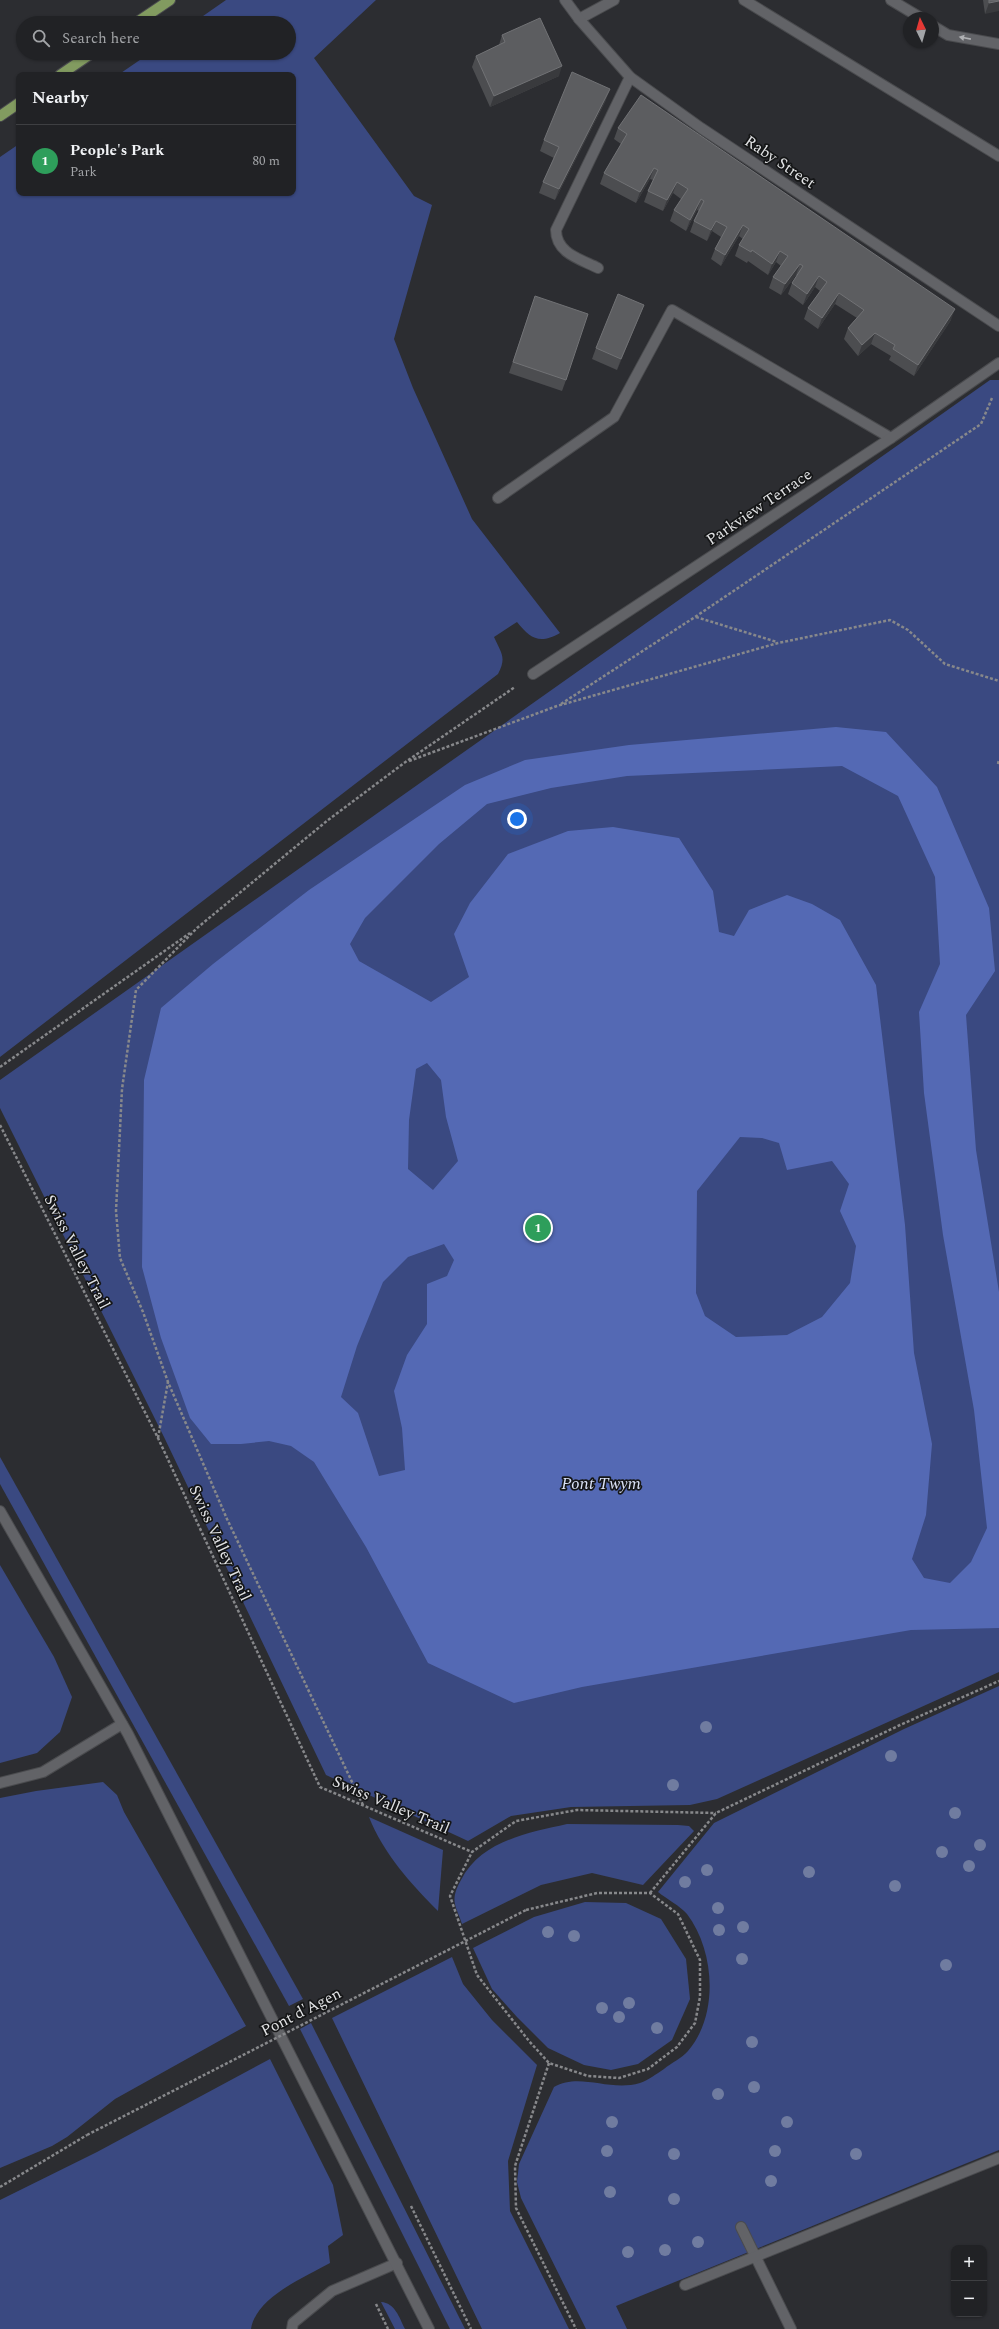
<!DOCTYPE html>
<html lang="en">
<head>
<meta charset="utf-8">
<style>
	:root { --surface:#212225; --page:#292a2d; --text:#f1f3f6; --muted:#a2a4a7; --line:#3e3f42; --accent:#bca0f2 }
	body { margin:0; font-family:Spectral,serif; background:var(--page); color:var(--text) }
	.controls { position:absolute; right:12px; bottom:12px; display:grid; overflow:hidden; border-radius:8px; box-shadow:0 1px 3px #0004 }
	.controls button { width:36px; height:36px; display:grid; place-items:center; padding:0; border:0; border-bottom:1px solid var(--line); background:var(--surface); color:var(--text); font:20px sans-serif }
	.compass { position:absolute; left:903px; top:12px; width:36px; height:36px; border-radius:50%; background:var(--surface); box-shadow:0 1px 3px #0004; rotate:355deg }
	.you { position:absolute; left:517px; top:819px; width:14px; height:14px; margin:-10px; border:3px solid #fff; border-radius:50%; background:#1a73e8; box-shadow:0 0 0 6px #1a73e833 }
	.badge { display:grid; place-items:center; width:26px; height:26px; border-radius:50%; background:var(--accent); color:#fff; font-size:13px; font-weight:700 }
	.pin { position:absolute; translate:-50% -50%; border:2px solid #fff; box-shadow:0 1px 4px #0006 }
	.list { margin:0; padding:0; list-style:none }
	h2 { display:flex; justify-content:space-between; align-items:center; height:52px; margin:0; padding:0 16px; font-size:17px }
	h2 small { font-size:13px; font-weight:400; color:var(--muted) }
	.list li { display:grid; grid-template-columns:26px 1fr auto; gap:12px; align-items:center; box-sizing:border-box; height:72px; padding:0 16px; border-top:1px solid var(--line) }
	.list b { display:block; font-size:15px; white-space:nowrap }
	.list p { margin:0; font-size:13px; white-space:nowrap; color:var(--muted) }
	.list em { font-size:13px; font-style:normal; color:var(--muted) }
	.icon { flex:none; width:22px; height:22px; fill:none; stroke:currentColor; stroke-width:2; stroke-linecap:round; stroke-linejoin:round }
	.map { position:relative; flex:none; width:999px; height:2329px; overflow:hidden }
	.search { position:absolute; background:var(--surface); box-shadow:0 1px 3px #0004; left:16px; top:16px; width:280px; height:44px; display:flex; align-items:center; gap:10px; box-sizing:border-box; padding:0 14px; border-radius:22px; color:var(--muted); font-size:15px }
	.panel { position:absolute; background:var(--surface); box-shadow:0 1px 3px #0004; left:16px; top:72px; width:280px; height:124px; border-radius:8px }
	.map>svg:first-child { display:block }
	.green { fill:#3a4981 }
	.water { fill:#5469b4; fill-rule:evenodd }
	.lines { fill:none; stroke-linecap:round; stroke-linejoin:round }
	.lane-casing { stroke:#4a4b4e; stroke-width:12 }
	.street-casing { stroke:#4a4b4e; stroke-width:12 }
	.secondary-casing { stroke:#4a4b4e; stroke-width:12 }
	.primary-casing { stroke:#4a4b4e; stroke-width:12 }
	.path { stroke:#87888b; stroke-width:2.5; stroke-dasharray:3 2; stroke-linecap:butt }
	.lane { stroke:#626367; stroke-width:10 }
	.street { stroke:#626367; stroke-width:10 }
	.secondary { stroke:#626367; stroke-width:10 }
	.primary { stroke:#829b60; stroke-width:10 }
	.path-bridge { stroke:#87888b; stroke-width:2.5; stroke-dasharray:3 2; stroke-linecap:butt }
	.tree { fill:#707ca0 }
	.wall { fill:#4c4d50 }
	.shaded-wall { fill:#393a3d }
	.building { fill:#5c5d60; stroke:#717275 }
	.oneway { fill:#afb0b3 }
	.labels { text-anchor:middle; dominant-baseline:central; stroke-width:3.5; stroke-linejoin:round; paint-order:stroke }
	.street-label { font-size:16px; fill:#e2e3e5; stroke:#151617 }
	.water-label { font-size:17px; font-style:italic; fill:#dbe3f8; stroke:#151617 }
</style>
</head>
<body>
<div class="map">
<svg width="999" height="2329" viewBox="0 0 999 2329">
	<rect width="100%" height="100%" fill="#2c2d31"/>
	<g class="green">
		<path d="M226,0H376L314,58L414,196L432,205L394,339L413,388L472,519L560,633C539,645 530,638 517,622L494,637C501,653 507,657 498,674L0,1057V157L19,144V193H293V75H118L150,53H289V23H193Z"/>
		<polygon points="990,380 999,380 999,1672 717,1799 690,1805 571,1807 511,1816 468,1841 326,1775 164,1437 0,1108 0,1080"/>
		<polygon points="0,1457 303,1999 289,2006 0,1484"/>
		<polygon points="0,1565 54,1657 72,1697 60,1732 37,1753 0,1763"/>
		<path d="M999,1686V2150L616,2306L627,2329H586L521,2198L517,2182L519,2164L554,2087C580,2072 609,2092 640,2083C649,2080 656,2074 664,2069C671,2063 682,2058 688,2051C719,2015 715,1951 687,1914C680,1906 667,1899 658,1892L714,1823L904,1729Z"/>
		<polygon points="103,1782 117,1795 124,1812 246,2026 115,2099 67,2137 52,2146 0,2168 0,1798 36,1791"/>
		<path d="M369,1817L443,1850L438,1911C411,1884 383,1853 369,1817Z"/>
		<path d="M567,1824L678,1825L689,1826L694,1831L643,1885L592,1873L541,1885L462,1924C460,1917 456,1910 455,1904C453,1896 457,1887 461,1880C481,1841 527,1833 567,1824Z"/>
		<polygon points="585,1902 626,1903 661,1919 686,1959 690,1999 672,2040 638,2064 611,2070 584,2065 548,2048 517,2017 492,1989 473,1948 534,1917"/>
		<polygon points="452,1957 463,1984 492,2020 537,2065 508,2161 510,2211 569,2329 482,2329 332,2018"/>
		<polygon points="311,2023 465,2329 450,2329 300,2029"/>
		<path d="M270,2059L333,2185L343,2235L328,2246L330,2263C305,2277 256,2297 251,2329H0V2200L97,2152Z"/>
		<path d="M381,2302C395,2303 399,2317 405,2329H395Z"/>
	</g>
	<path class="water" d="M836,727L886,732L937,787L989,908L995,971L966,1015L976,1150L999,1292V1628L911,1630L582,1687L514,1703L428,1663L366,1547L314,1462L291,1446L269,1441L241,1444H211L190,1418L161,1338L142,1267L144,1080L161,1008L213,964L309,890L465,785L525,760L629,745ZM842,766L898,796L935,877L940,964L919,1012L924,1093L943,1235L974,1410L987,1528L971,1562L950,1583L924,1578L912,1559L926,1515L932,1444L914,1353L905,1225L876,985L840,920L812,904L787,895L749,910L734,936L719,932L713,891L679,838L613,827L568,831L508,854L470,903L454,934L469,977L431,1002L359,961L350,944L365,918L439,844L487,804L551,788L627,776ZM427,1063L441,1080L446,1117L458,1161L433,1190L408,1169L409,1120L416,1069ZM740,1137L762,1138L779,1143L787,1170L832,1161L849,1184L840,1211L856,1246L850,1283L822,1317L787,1335L736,1337L705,1316L696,1293L697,1191ZM444,1244L454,1260L447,1276L427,1284V1324L407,1355L394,1391L402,1428L405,1470L379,1476L358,1413L341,1397L357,1346L383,1282L408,1257Z"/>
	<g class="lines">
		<g class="lane-casing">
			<g id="lane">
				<polyline points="744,0 999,156"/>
				<polyline points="579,19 614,0"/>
				<path d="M598,268C580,259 556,253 556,230L630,77"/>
				<polyline points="498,498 614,417 672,310 891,438"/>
				<polyline points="741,2227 791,2329"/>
				<polyline points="685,2285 999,2158"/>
			</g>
		</g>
		<g class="street-casing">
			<g id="street">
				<polyline points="565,0 579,19 630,77 701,128 999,326"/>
				<polyline points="533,674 891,438 999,363"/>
				<polyline points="0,1783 43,1772 122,1724"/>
				<polyline points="292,2329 293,2323 332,2291 397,2263"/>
			</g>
		</g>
		<g class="secondary-casing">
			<g id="secondary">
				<polyline points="891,0 921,18"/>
				<polyline points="933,26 948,35 999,44"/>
				<polyline points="0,1511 128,1734 429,2329"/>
			</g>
		</g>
		<g class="primary-casing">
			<g id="primary">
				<polyline points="136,23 170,0"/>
				<polyline points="60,75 92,53"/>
				<polyline points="0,116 19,103"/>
			</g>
		</g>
		<g class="path">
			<polyline points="696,617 777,642"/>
			<polyline points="561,704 695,617 981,424 992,398"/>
			<polyline points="409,761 557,706 778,643 890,620 908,630 945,664 999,681"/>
			<polyline points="998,764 999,759"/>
			<polyline points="0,1067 190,933"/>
			<polyline points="0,1125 158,1438 320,1787 472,1852"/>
			<polyline points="158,1438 168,1382"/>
			<polyline points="363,1805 227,1519 168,1382 143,1312 120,1258 116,1211 122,1089 136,990 197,928 328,820 404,763 515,687"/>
			<polyline points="650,1893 716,1813 900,1725 999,1681"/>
			<polyline points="526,1910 597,1893 650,1893 678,1914 700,1960 700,1997 695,2023 677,2047 648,2069 619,2078 588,2076 549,2063 529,2041 477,1975 450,1896 472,1852 516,1821 577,1810 716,1813"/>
			<polyline points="549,2063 515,2166 516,2208 576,2329"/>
			<polyline points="0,2187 87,2135"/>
			<polyline points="411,2206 471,2329"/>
			<polyline points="376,2304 388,2329"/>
		</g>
		<use href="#lane" class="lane"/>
		<use href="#street" class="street"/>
		<use href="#secondary" class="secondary"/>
		<use href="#primary" class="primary"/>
		<polyline class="path-bridge" points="87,2135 526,1910"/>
	</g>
	<g class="tree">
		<circle cx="706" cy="1727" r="6"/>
		<circle cx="891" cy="1756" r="6"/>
		<circle cx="673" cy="1785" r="6"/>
		<circle cx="955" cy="1813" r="6"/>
		<circle cx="980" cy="1845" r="6"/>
		<circle cx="942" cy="1852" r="6"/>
		<circle cx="969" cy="1866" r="6"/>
		<circle cx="707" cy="1870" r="6"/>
		<circle cx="809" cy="1872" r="6"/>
		<circle cx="685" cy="1882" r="6"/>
		<circle cx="895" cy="1886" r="6"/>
		<circle cx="718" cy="1908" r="6"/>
		<circle cx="743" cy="1927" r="6"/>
		<circle cx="719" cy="1930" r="6"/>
		<circle cx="548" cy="1932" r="6"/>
		<circle cx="574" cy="1936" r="6"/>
		<circle cx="742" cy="1959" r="6"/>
		<circle cx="946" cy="1965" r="6"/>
		<circle cx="629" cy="2003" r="6"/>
		<circle cx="602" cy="2008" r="6"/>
		<circle cx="619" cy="2017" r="6"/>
		<circle cx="657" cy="2028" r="6"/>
		<circle cx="752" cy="2042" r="6"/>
		<circle cx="754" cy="2087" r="6"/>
		<circle cx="718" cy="2094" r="6"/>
		<circle cx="612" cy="2122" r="6"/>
		<circle cx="787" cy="2122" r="6"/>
		<circle cx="607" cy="2151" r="6"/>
		<circle cx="775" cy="2151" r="6"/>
		<circle cx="674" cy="2154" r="6"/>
		<circle cx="856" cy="2154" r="6"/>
		<circle cx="771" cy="2181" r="6"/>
		<circle cx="610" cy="2192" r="6"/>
		<circle cx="674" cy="2199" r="6"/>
		<circle cx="698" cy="2242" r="6"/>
		<circle cx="665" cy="2250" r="6"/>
		<circle cx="628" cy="2252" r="6"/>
	</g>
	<g class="wall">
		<polygon points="983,0 999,0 985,14"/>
		<polygon points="502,35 559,76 490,107 472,67 476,56 499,45"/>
		<polygon points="606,100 555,200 539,193 543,182 554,158 540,151 544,140"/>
		<polygon points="618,128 951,320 914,376 889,360 891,356 871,344 858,356 844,339 848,328 857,318 835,304 818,329 804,319 808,308 820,291 815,287 803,305 788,294 792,283 797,275 796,275 781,295 769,288 773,277 781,266 776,262 768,275 748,261 747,263 735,256 739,245 743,239 739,236 721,266 711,259 715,249 721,237 712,231 707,241 690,232 694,221 699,211 697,210 686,231 670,221 674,210 681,199 673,193 663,211 644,202 648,191 653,180 650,179 636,203 600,184 604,173 621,144 614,139"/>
		<polygon points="644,305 617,370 592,359 596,348"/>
		<polygon points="531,307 566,380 562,391 509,373"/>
	</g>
	<g class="shaded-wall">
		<polygon points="999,1 999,11 985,14 989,3"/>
		<polygon points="562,66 559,76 490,107 494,96"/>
		<polygon points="610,89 606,100 555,200 559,189"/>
		<polygon points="654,168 650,179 636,203 640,192"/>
		<polygon points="677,182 673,193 663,211 667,200"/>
		<polygon points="701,199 697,210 686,231 690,220"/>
		<polygon points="716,221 712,231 707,241 711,230"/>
		<polygon points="743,225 739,236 721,266 725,255"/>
		<polygon points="780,251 776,262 768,275 772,264"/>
		<polygon points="800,264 796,275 781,295 785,284"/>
		<polygon points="819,276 815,287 803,305 807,294"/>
		<polygon points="839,293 835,304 818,329 822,318"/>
		<polygon points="644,305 640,315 617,370 621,359"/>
		<polygon points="955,309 951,320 914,376 918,365"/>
		<polygon points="875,333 871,344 858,356 862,345"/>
	</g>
	<g class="building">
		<polygon points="989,0 999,0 999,1 989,3"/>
		<polygon points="540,18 562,66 494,96 476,56 505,42 502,35"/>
		<polygon points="572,72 610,89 559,189 543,182 559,147 544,140"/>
		<polygon points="641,95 955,309 918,365 893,349 895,345 875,333 862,345 848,328 864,310 839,293 822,318 808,308 827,282 819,276 807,294 792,283 803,266 800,264 785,284 773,277 788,256 780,251 772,264 752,250 751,252 739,245 749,229 743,225 725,255 715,249 727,227 716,221 711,230 694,221 704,201 701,199 690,220 674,210 688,189 677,182 667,200 648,191 658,170 654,168 640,192 604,173 627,134 618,128"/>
		<polygon points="618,294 644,305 621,359 596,348"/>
		<polygon points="535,296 588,314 566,380 513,362"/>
	</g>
	<defs><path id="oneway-solid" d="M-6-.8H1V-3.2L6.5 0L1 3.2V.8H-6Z"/></defs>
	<use class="oneway" href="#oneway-solid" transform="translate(965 38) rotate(-169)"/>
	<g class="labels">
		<g class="street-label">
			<text transform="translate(780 162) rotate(34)">Raby Street</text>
			<text transform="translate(759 507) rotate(-34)">Parkview Terrace</text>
			<text transform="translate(77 1252) rotate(63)">Swiss Valley Trail</text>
			<text transform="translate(220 1543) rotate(65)">Swiss Valley Trail</text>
			<text transform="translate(391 1805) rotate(23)">Swiss Valley Trail</text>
			<text transform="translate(301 2012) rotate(-27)">Pont d'Agen</text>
		</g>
		<g class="water-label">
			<text x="601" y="1484">Pont Twym</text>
		</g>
	</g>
</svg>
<div class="controls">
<button>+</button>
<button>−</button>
</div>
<svg class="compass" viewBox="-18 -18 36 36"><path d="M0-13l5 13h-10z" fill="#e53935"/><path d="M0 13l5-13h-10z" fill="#a2a4a7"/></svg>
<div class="you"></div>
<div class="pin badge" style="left:538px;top:1228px;background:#2e9e5b">1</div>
<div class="search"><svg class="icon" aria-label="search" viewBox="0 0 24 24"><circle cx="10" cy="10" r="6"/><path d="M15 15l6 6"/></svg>Search here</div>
<section class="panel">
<h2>Nearby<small></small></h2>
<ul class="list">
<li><span class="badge" style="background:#2e9e5b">1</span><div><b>People's Park</b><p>Park</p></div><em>80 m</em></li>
</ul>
</section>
</div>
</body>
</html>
